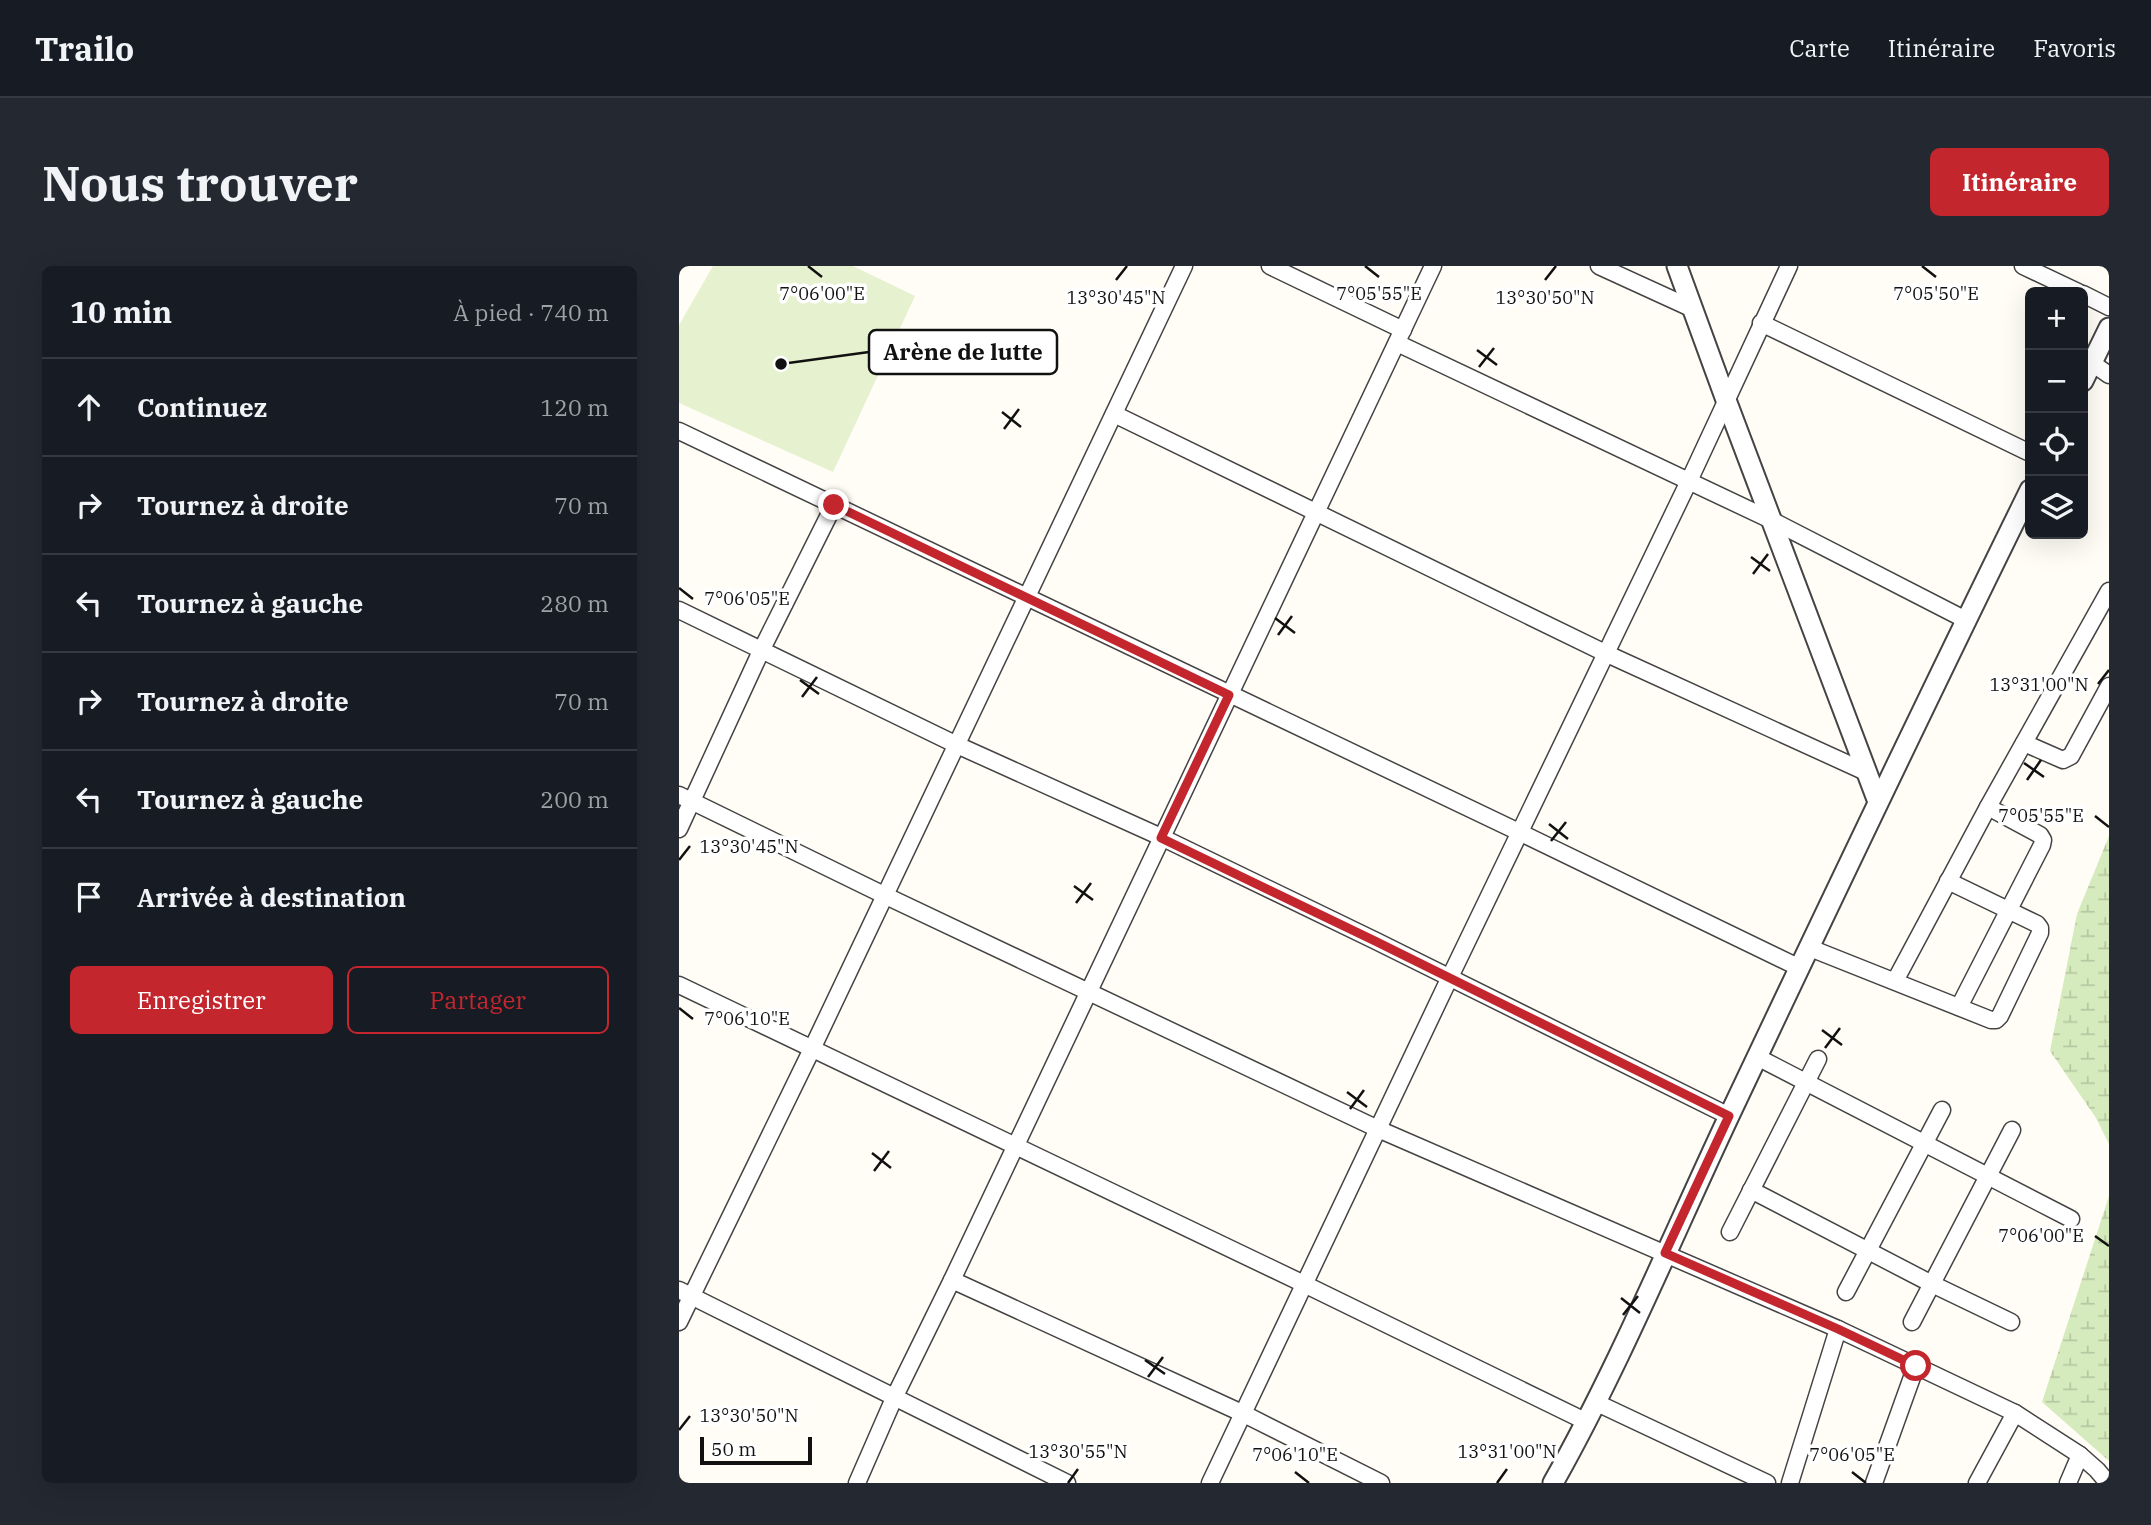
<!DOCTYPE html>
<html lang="fr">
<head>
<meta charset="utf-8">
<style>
	:root { --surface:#171b24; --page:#242831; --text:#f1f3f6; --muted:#9ea1a6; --line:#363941; --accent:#c4262e }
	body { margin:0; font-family:"IBM Plex Serif",serif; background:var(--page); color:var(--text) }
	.controls { position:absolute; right:21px; top:21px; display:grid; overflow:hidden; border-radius:10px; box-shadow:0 7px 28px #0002 }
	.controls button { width:63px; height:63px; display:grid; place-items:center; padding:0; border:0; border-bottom:2px solid var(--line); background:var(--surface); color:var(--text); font:35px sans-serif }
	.scale { position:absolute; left:21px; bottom:18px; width:112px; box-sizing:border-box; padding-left:7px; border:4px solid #111; border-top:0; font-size:19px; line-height:24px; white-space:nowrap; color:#111; -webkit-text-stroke:5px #fff; paint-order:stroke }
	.stop { position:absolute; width:21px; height:21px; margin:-16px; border:5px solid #c4262e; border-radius:50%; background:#fff }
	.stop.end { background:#c4262e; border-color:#fff; box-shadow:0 2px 7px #0008 }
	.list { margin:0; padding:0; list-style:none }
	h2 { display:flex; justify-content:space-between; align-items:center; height:91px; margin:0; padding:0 28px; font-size:30px }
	h2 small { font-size:23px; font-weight:400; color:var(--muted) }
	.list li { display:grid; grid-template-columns:46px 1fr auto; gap:21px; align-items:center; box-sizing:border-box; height:98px; padding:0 28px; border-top:2px solid var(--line) }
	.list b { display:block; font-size:26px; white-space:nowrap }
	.list em { font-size:23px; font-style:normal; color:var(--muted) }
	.actions { display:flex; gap:14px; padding:21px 28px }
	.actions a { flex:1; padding:16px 0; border:2px solid var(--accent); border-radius:10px; text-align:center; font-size:24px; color:var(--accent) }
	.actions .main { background:var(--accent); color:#fff }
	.icon { flex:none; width:38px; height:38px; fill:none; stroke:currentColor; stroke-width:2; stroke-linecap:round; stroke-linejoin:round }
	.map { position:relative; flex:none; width:1430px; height:1217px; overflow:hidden; border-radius:10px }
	header { display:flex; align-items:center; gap:42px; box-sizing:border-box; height:98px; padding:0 35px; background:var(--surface); border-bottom:2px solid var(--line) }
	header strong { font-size:33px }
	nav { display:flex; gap:38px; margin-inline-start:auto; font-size:24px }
	.intro { display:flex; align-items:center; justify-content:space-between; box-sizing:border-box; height:168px; padding:0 42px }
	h1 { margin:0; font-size:49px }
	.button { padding:18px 32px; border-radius:10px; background:var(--accent); color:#fff; font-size:24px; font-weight:700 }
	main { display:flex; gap:42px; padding:0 42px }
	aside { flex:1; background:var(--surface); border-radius:10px; box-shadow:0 7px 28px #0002 }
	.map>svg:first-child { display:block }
	.wetland { fill:url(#wetland-marsh) }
	.pitch { fill:#e6f2cf }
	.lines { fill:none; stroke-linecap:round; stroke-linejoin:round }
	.minor-casing { stroke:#444; stroke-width:19 }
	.tertiary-casing { stroke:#444; stroke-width:23 }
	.minor { stroke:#fff; stroke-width:16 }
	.tertiary { stroke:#fff; stroke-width:19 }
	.route { stroke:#c4262e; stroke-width:9 }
	.ticks { fill:none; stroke:#111; stroke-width:2.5 }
	.ticks-label { font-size:18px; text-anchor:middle; fill:#111; stroke:#fff; stroke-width:7; stroke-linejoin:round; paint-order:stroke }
	.leader { fill:none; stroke:#111; stroke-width:2.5 }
	.callout-dot { fill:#111; stroke:#fff; stroke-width:2.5 }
	.callout { fill:#fff; stroke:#111; stroke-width:2.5 }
	.callout-label { font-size:23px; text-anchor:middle; font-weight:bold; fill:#111 }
</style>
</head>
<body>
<header>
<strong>Trailo</strong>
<nav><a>Carte</a><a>Itinéraire</a><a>Favoris</a></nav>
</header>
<div class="intro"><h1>Nous trouver</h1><a class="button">Itinéraire</a></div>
<main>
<aside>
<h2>10 min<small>À pied · 740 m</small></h2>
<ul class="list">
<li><svg class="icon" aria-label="ahead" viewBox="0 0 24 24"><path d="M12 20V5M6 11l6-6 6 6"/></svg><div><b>Continuez</b></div><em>120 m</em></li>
<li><svg class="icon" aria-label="right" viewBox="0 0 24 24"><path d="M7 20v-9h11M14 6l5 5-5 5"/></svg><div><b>Tournez à droite</b></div><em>70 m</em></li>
<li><svg class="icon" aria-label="left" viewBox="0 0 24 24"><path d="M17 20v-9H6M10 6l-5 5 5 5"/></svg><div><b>Tournez à gauche</b></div><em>280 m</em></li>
<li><svg class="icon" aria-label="right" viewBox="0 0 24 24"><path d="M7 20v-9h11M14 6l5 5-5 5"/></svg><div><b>Tournez à droite</b></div><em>70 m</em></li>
<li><svg class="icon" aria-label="left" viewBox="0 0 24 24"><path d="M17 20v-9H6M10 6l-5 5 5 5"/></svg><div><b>Tournez à gauche</b></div><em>200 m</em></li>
<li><svg class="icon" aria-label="arrive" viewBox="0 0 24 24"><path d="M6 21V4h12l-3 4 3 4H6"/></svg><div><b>Arrivée à destination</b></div></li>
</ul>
<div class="actions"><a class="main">Enregistrer</a><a>Partager</a></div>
</aside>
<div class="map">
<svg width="1430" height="1217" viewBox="0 0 1430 1217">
	<defs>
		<pattern id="wetland-marsh" width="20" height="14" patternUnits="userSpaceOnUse" patternTransform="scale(1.75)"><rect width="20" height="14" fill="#d5ebbd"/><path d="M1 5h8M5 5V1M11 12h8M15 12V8" fill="none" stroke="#b6c8a1"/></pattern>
	</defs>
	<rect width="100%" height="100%" fill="#fffdf5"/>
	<g class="wetland">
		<polygon points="1430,570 1430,878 1417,852 1371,785 1398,648"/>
		<polygon points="1430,930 1430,1195 1363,1136"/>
	</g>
	<polygon class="pitch" points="34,0 174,0 236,30 154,206 0,137 0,59"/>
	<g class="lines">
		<g class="minor-casing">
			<g id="minor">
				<polyline points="591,0 724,64"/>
				<polyline points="920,0 1014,43"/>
				<polyline points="1344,0 1399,26"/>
				<polyline points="1404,28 1430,41"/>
				<polyline points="1082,57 1351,187"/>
				<polyline points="718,77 1094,255 1287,354"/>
				<polyline points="1413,97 1430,109"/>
				<polyline points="435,148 926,387 1189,507"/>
				<polyline points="0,165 842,567 1121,702"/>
				<polyline points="0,344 278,479 482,571 697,675 1050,850"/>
				<polyline points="1345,477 1384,494 1392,490 1430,420"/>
				<polyline points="0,529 207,630 699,863 1159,1063 1336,1147 1401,1189 1389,1217"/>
				<polyline points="0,563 82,385 155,239"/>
				<polyline points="1131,682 1312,754 1317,754 1321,750 1361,667 1361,662 1358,658 1269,615"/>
				<polyline points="1216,715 1309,541 1430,325"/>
				<polyline points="0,719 625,1018 908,1156"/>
				<polyline points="1280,741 1363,579 1364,574 1361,569 1309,541"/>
				<polyline points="1078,791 1392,953"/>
				<polyline points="1072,924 1253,1018 1332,1056"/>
				<polyline points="1051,966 1139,793"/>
				<polyline points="273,1014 565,1148 702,1217"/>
				<polyline points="0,1024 388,1217"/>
				<polyline points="1167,1026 1263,844"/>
				<polyline points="0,1056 133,783 505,0"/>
				<polyline points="1233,1056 1333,864"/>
				<polyline points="918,1137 1088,1217"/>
				<polyline points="1401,1189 1418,1204 1429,1217"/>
				<polyline points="178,1217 216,1130 273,1014 754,0"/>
				<polyline points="531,1217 771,711 1010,215 1110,0"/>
				<polyline points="1111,1217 1159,1063"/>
				<polyline points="1195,1217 1237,1100"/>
				<polyline points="1298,1217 1336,1147"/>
			</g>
		</g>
		<g class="tertiary-casing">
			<g id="tertiary">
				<polyline points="998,0 1047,134 1199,536"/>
				<polyline points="1404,115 1430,62"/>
				<path d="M874,1217C941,1098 993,971 1051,848C1150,639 1249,431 1351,224"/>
			</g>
		</g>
		<use href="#minor" class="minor"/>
		<use href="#tertiary" class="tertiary"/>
	</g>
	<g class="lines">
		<polyline class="route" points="155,239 550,429 482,572 696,675 1050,850 986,987 1159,1063 1237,1100"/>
	</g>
	<path class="ticks" d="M129,0L143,11M686,0L700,11M1243,0L1257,11M437,14L448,0M866,14L877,0M798,84L818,99M800,101L815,82M323,146L342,161M325,163L340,143M1072,291L1091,305M1074,308L1089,288M0,322L14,333M596,352L616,367M599,369L613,350M121,414L140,428M1419,418L1430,404M123,431L138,411M1345,497L1365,511M1348,514L1362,494M1416,550L1430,561M870,558L889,573M872,575L887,556M0,594L11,580M395,620L414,634M397,637L412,617M0,742L14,753M1143,764L1163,779M1146,782L1161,762M668,826L688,841M671,843L685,824M193,887L212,902M195,905L210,885M1416,970L1430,980M942,1032L961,1047M944,1049L959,1030M466,1094L486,1108M469,1111L484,1091M0,1164L11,1150M616,1206L630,1217M1173,1206L1187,1217M389,1217L399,1203M818,1217L828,1203"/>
	<g class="ticks-label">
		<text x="700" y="34">7°05'55"E</text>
		<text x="143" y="34">7°06'00"E</text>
		<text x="1257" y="34">7°05'50"E</text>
		<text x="437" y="38">13°30'45"N</text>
		<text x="866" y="38">13°30'50"N</text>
		<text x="68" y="339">7°06'05"E</text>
		<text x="1360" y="425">13°31'00"N</text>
		<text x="1362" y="556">7°05'55"E</text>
		<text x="70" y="587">13°30'45"N</text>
		<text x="68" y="759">7°06'10"E</text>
		<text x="1362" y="976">7°06'00"E</text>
		<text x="70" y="1156">13°30'50"N</text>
		<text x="399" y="1192">13°30'55"N</text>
		<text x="828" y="1192">13°31'00"N</text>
		<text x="616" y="1195">7°06'10"E</text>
		<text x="1173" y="1195">7°06'05"E</text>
	</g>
	<path class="leader" d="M102 98L190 86"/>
	<circle class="callout-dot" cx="102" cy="98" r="7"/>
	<rect class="callout" x="190" y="64" width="188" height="44" rx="7"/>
	<g class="callout-label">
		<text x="284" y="94">Arène de lutte</text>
	</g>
</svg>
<div class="controls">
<button>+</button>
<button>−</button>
<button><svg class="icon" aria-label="locate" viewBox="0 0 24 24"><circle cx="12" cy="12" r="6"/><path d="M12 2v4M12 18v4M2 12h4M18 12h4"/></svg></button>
<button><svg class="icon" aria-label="layers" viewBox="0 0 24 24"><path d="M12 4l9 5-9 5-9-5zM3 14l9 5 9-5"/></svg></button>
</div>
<div class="scale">50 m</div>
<div class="stop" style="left:1237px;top:1100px"></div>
<div class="stop end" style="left:155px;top:239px"></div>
</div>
</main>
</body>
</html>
